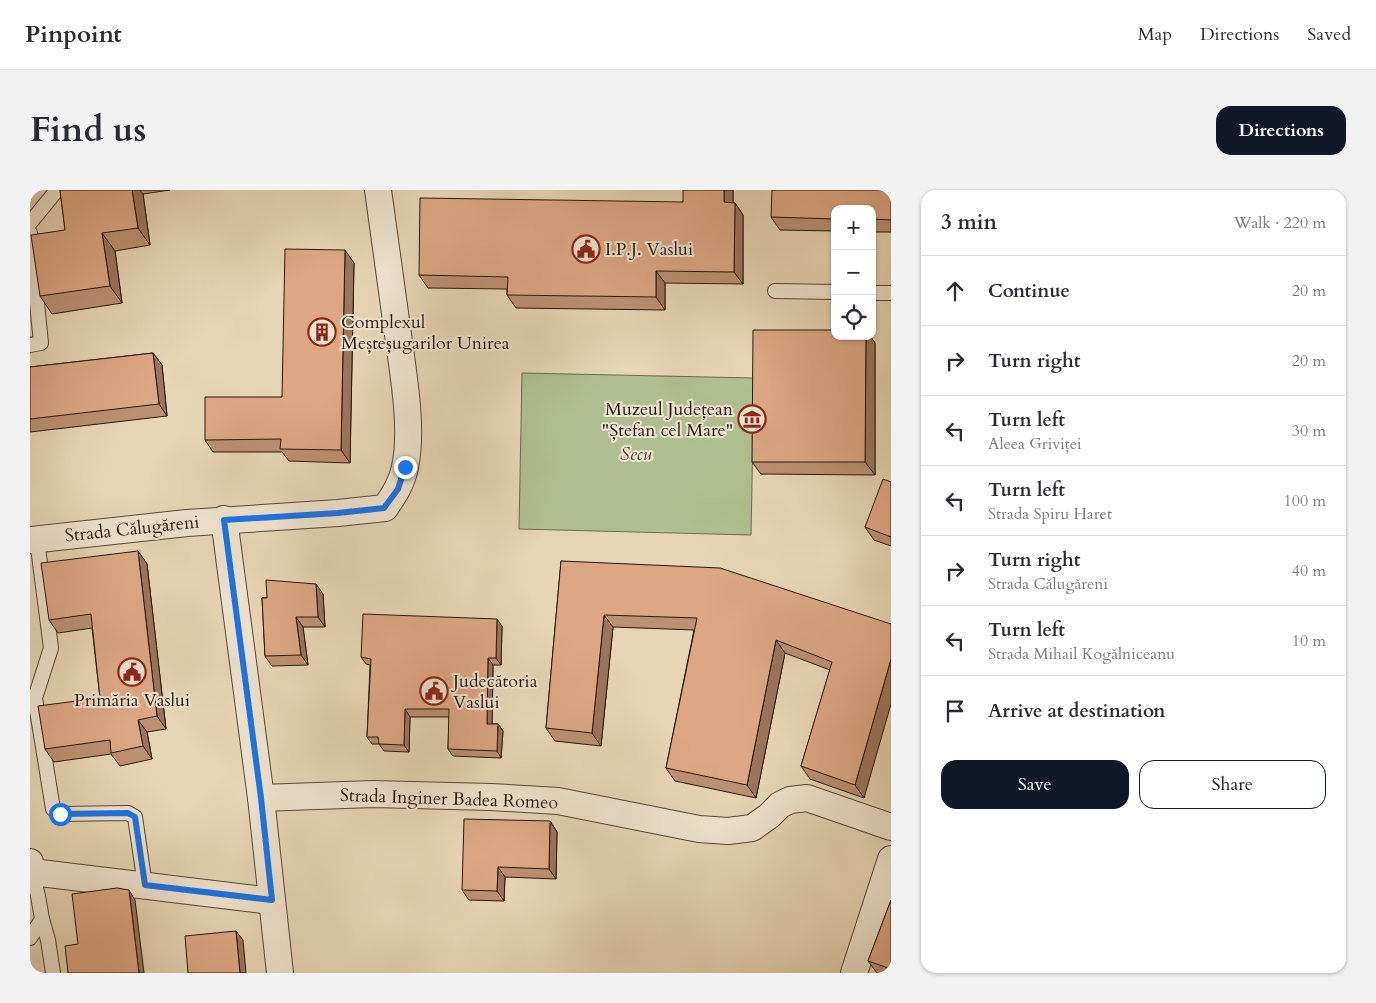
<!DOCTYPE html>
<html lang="en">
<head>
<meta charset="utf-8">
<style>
	:root { --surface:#fff; --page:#f2f2f3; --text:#2b2b33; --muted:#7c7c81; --line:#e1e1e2; --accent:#111827 }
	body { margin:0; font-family:Cardo,serif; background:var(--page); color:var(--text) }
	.controls { position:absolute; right:15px; top:15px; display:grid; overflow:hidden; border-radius:10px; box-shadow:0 1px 4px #0004 }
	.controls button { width:45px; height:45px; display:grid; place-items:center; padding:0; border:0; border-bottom:1px solid var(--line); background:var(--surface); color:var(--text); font:25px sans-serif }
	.stop { position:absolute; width:15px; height:15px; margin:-11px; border:4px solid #1a73e8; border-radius:50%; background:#fff }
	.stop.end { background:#1a73e8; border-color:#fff; box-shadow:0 1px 5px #0008 }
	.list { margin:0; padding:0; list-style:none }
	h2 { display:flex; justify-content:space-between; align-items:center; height:65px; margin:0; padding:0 20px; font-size:21px }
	h2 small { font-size:16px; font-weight:400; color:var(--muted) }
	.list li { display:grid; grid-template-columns:32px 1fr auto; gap:15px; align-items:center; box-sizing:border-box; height:70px; padding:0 20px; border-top:1px solid var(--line) }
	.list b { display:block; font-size:19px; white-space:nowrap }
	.list p { margin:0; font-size:16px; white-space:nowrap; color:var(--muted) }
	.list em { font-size:16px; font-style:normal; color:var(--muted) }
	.actions { display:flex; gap:10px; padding:15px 20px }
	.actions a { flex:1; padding:11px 0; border:1px solid var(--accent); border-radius:15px; text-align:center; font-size:18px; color:var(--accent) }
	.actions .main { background:var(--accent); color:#fff }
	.icon { flex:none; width:28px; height:28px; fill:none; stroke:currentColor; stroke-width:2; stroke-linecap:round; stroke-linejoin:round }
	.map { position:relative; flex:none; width:861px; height:783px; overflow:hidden; border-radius:15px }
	header { display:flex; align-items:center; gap:30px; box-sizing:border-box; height:70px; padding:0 25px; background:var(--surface); border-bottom:1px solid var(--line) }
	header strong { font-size:24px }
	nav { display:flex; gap:28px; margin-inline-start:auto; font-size:18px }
	.intro { display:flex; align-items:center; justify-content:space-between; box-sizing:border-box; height:120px; padding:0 30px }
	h1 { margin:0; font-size:35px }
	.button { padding:12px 22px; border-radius:15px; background:var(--accent); color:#fff; font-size:18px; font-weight:700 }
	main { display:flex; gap:30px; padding:0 30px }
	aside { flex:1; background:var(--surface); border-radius:15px; box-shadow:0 1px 4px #0004 }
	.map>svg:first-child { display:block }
	.green { fill:#b0bf91; stroke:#6c6b51 }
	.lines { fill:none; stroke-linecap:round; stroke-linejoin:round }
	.service-casing { stroke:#57473a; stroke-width:16 }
	.minor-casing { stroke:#57473a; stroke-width:28 }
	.service { stroke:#efe4cf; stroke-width:14 }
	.minor { stroke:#efe4cf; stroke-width:26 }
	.wall { fill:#be9072; stroke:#271711 }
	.shaded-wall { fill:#9b755c; stroke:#271711 }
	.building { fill:#dda784; stroke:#271711 }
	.route { stroke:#1a73e8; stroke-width:6 }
	.labels { text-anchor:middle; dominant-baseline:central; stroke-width:4; stroke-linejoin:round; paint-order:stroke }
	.poi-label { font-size:18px; fill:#271711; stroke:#efe4cf; text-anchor:start }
	.park-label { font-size:18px; font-style:italic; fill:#504937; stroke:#efe4cf }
	.street-label { font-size:18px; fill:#271711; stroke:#efe4cf }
</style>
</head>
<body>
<header>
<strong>Pinpoint</strong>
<nav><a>Map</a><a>Directions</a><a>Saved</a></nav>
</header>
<div class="intro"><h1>Find us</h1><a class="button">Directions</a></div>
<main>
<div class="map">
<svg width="861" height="783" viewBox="0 0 861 783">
	<rect width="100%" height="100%" fill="#e7d6b5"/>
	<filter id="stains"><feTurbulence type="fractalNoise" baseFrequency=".004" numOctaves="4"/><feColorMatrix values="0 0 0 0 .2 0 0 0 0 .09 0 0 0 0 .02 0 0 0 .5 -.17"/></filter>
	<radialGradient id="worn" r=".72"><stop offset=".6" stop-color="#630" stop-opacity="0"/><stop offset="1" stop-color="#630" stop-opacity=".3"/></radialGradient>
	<polygon class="green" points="492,183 724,188 721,345 489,339"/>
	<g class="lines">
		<g class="service-casing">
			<g id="service">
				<polyline points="0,33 27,0"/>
				<polyline points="0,43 11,153 0,155"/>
				<polyline points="745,101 805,102"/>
				<polyline points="842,103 861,103"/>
				<polyline points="7,350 21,458 5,508 23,619 30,624 98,623 105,627 115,695"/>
				<polyline points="12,729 18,750 23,783"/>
				<polyline points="0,748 12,729 8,706 2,682"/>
			</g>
		</g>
		<g class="minor-casing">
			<g id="minor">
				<polyline points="194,329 231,608 250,783"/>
				<path d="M0,350L157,333L308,323L355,318C364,305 372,293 375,277C383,240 374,189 369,152C362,101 355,51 348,0"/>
				<polyline points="231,608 343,604 461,607 528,611 669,639 698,641 722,638 739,626 750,615 760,610 777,608 861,637"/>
				<polyline points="0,672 2,682 242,711"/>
				<polyline points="824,783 861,669"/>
			</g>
		</g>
		<use href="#service" class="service"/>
		<use href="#minor" class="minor"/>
	</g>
	<g class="wall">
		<polygon points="30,0 140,0 113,4 120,55 85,61 92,113 22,124 10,106 35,40"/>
		<polygon points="703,0 703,13 705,13 713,25 713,94 635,93 635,120 486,118 477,105 477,99 398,98 389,85 653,12"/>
		<polygon points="861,0 861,42 842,42 842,19 805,19 805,41 750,40 741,27"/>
		<polygon points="324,73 320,273 259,271 252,262 183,262 175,250 252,207"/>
		<polygon points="805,146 840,146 845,153 845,285 731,284 722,272"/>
		<polygon points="123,163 132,175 137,226 0,242 0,177"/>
		<polygon points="861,292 861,356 844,350 835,337"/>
		<polygon points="108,361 117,374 136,539 117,542 122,569 90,576 81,564 24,572 15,559 70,508 62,438 28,443 19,430"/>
		<polygon points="531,371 861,434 834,608 780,589 771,576 800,480 755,463 726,608 645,591 636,578 664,440 583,437 571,556 525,551 516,538"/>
		<polygon points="293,404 295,437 273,437 278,475 242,476 235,466 232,408"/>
		<polygon points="472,436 471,475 463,475 462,534 468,534 473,541 471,568 423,566 418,559 419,527 380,527 379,562 354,561 349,554 342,554 337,547 340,475 336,474 331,467"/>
		<polygon points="520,631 527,642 526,689 475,687 474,711 439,710 432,700"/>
		<polygon points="861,710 861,783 847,783 838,771"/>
	</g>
	<g class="shaded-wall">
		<polygon points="102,0 110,0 113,4 120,55 108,38"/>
		<polygon points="694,0 703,0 703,25 694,12"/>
		<polygon points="705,13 713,25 713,94 704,82"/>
		<polygon points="72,43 85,61 92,113 80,96"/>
		<polygon points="315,60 324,73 320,273 311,260"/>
		<polygon points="626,81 635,93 635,120 626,107"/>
		<polygon points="836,146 840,146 845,153 845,285 835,272"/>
		<polygon points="123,163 132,175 137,226 129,214"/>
		<polygon points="108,361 117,374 136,539 127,526"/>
		<polygon points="286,394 293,404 295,437 288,427"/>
		<polygon points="574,425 583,437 571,556 562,543"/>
		<polygon points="266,427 273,437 278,475 271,465"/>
		<polygon points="467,429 472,436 471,475 466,468"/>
		<polygon points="746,450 755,463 726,608 717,595"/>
		<polygon points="458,468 463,475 462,541 457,534"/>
		<polygon points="861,469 861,514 834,608 825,595"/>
		<polygon points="375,519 380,527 379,562 374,555"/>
		<polygon points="108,530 117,542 122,569 113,556"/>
		<polygon points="468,534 473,541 471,568 467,561"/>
		<polygon points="520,631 527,642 526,689 519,679"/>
		<polygon points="468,677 475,687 474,711 467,701"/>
		<polygon points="99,700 105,710 114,783 109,783"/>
		<polygon points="206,741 213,750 216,783 210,783"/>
	</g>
	<g class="building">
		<polygon points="30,0 102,0 108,38 72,43 80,96 10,106 1,45 35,40"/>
		<polygon points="653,0 694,0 694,12 705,13 704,82 626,81 626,107 477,105 478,87 389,85 390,8 653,12"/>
		<polygon points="742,0 861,0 861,30 842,29 842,19 805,19 805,29 741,27"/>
		<polygon points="255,59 315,60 311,260 250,259 251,249 175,250 175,207 252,207"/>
		<polygon points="723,140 805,140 805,146 836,146 835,272 722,272"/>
		<polygon points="123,163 129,214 0,229 0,177"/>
		<polygon points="853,289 861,292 861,347 835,337"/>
		<polygon points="108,361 127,526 108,530 113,556 81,563 80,550 15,559 8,516 70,508 61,424 19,430 11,373"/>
		<polygon points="531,371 690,378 861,434 861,469 825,595 771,576 802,472 746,450 717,595 636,578 667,428 574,425 562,543 516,538"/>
		<polygon points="236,390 286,394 288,427 266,427 271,465 235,466 232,408 237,408"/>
		<polygon points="333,424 467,429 466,468 458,468 457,534 468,534 467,561 418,559 419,519 375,519 374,555 349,554 348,547 337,547 341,469 331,467"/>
		<polygon points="434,629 520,631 519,679 468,677 467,701 432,700"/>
		<polygon points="87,698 99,700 109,783 38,783 35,756 48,754 42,704"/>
		<polygon points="861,710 861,779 838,771"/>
		<polygon points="206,741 210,783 158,783 155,746"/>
	</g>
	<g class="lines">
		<polyline class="route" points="30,624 98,623 105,627 115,695 242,710 231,608 194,330 308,323 354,318 368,299 375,277"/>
	</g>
	<defs>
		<g id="civic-ring" transform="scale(1.4375)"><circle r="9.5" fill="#efe4cf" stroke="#8f2418" stroke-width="1.5"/><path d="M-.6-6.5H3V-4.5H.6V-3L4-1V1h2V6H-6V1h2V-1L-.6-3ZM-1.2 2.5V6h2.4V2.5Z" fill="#8f2418"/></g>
		<g id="building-ring" transform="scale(1.4375)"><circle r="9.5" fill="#efe4cf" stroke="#8f2418" stroke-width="1.5"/><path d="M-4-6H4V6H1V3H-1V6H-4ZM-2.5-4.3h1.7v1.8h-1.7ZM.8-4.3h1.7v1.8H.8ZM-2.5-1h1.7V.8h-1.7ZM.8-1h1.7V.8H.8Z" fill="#8f2418"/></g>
		<g id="museum-ring" transform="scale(1.4375)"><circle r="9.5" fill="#efe4cf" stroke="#8f2418" stroke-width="1.5"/><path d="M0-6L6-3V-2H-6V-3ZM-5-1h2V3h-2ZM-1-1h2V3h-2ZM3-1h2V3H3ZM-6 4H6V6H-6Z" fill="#8f2418"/></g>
	</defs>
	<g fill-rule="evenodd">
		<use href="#civic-ring" x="556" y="59"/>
		<use href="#building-ring" x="292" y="142"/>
		<use href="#museum-ring" x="722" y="229"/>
		<use href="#civic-ring" x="102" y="482"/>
		<use href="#civic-ring" x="404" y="501"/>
	</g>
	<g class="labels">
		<g class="poi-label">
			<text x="575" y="59">I.P.J. Vaslui</text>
			<text x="311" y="132">Complexul<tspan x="311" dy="21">Meșteșugarilor Unirea</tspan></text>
			<text x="703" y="219" text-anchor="end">Muzeul Județean<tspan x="703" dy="21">"Ștefan cel Mare"</tspan></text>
			<text x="423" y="491">Judecătoria<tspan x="423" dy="21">Vaslui</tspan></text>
			<text x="102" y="510" text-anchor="middle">Primăria Vaslui</text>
		</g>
		<g class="park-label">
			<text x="606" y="264">Secu</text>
		</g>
		<g class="street-label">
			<text transform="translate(102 339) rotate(-6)">Strada Călugăreni</text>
			<text transform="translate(419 609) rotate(2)">Strada Inginer Badea Romeo</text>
		</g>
	</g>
	<rect width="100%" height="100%" filter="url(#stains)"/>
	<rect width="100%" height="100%" fill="url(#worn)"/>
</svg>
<div class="controls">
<button>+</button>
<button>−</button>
<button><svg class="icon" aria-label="locate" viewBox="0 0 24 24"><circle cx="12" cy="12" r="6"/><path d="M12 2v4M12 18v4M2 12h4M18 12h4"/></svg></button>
</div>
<div class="stop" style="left:30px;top:624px"></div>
<div class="stop end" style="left:375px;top:277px"></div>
</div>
<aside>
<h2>3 min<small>Walk · 220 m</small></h2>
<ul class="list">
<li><svg class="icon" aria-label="ahead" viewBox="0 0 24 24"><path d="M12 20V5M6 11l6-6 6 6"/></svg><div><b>Continue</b></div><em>20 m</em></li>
<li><svg class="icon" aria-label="right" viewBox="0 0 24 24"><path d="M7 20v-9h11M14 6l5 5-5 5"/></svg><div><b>Turn right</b></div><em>20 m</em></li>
<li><svg class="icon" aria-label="left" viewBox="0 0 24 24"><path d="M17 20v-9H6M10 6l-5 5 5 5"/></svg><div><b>Turn left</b><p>Aleea Griviței</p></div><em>30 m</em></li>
<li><svg class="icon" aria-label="left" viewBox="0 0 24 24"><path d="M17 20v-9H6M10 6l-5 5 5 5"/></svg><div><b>Turn left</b><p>Strada Spiru Haret</p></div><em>100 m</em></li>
<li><svg class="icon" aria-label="right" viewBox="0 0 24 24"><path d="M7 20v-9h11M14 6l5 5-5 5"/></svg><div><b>Turn right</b><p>Strada Călugăreni</p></div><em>40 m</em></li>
<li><svg class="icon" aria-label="left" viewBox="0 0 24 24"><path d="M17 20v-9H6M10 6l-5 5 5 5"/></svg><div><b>Turn left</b><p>Strada Mihail Kogălniceanu</p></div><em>10 m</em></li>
<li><svg class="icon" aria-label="arrive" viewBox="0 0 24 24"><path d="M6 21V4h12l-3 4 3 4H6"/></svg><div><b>Arrive at destination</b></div></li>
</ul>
<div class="actions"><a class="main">Save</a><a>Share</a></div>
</aside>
</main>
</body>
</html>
